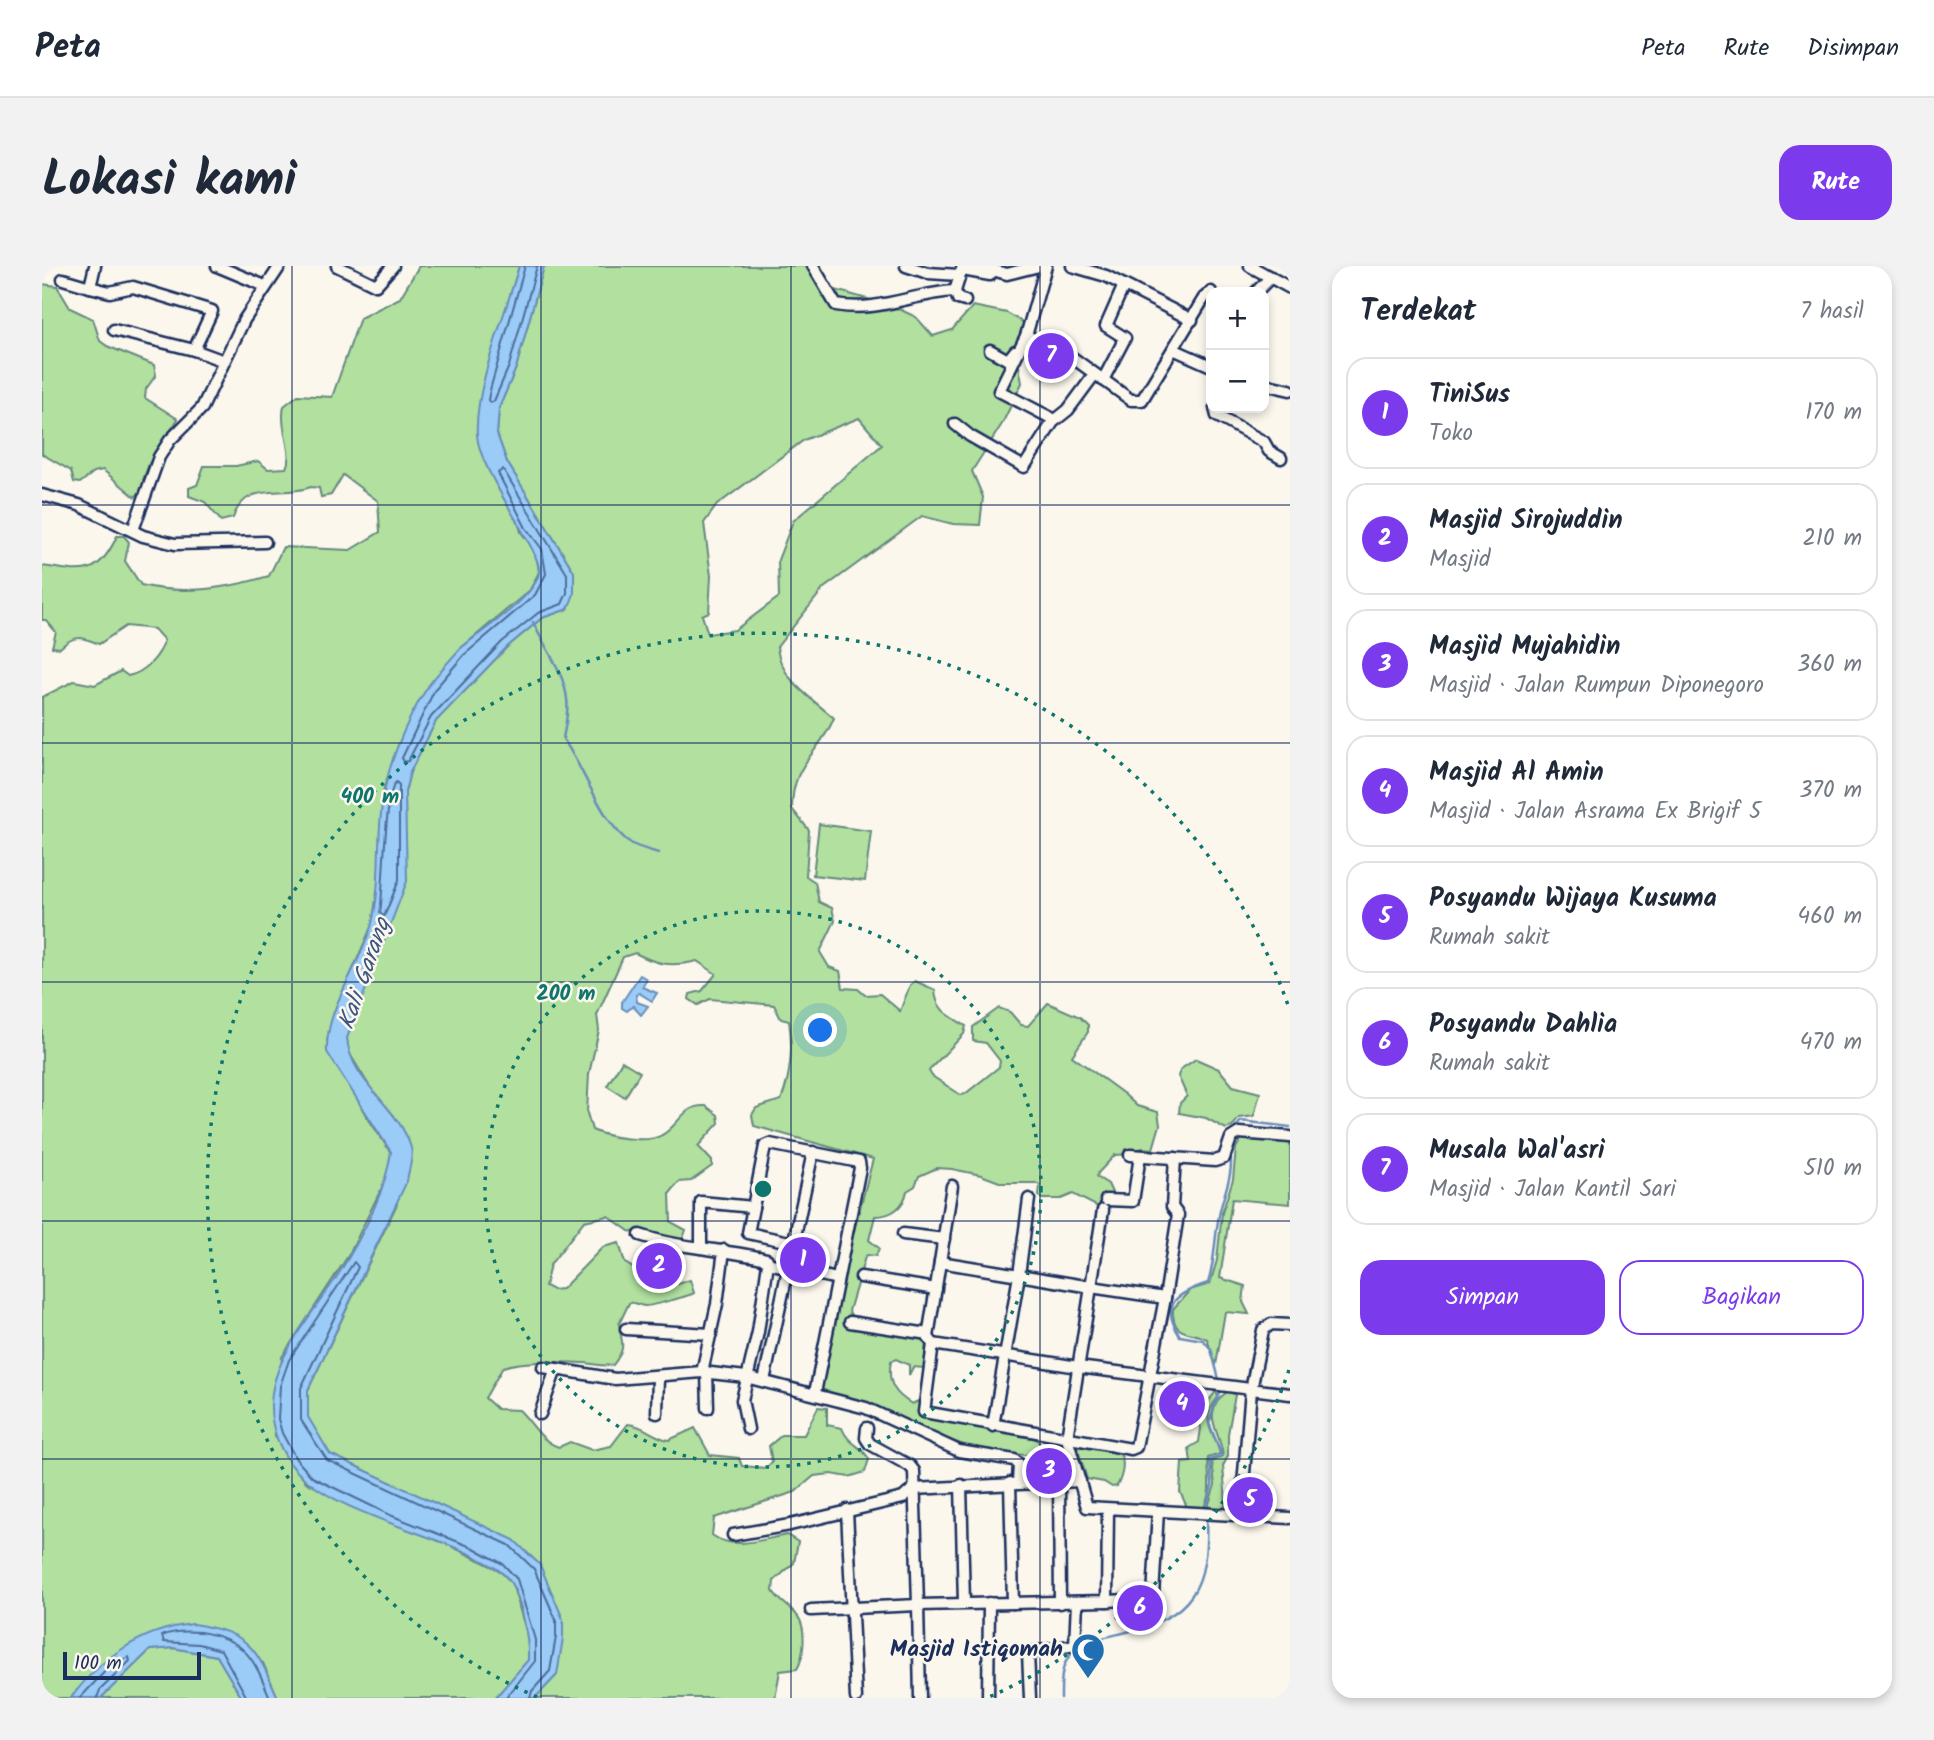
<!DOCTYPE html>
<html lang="id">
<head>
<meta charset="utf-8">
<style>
	:root { --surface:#fff; --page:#f2f2f3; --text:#1f2937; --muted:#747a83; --line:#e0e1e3; --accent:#7c3aed }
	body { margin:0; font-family:Kalam,sans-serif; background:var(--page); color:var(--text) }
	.controls { position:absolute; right:21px; top:21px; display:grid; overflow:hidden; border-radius:14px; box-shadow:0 4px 10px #0003 }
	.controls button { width:63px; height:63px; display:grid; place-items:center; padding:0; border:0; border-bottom:2px solid var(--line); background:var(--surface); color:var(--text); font:35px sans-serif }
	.scale { position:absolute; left:21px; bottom:18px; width:138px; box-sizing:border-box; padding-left:7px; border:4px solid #1b2f5e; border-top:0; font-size:19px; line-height:24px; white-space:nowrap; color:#1b2f5e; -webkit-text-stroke:5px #fbf7ec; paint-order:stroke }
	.you { position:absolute; left:779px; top:765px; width:24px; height:24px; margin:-18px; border:5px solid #fff; border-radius:50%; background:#1a73e8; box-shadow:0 0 0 10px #1a73e833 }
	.badge { display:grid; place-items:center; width:46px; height:46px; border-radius:50%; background:var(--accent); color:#fff; font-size:23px; font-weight:700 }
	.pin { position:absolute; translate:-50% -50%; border:4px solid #fff; box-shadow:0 2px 7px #0006 }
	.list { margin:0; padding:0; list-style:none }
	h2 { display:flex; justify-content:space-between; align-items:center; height:91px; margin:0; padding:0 28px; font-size:30px }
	h2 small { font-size:23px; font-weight:400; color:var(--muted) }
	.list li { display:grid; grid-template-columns:46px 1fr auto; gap:21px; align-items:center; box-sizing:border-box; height:112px; margin:0 14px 14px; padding:0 14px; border:2px solid var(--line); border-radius:21px }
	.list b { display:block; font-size:26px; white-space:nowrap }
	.list p { margin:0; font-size:23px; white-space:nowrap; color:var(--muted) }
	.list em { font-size:23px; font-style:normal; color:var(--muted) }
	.actions { display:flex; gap:14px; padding:21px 28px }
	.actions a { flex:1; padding:16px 0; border:2px solid var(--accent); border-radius:21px; text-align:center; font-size:24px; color:var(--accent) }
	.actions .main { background:var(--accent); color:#fff }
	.map { position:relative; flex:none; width:1248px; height:1432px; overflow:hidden; border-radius:21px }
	header { display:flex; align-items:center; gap:42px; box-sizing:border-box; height:98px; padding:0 35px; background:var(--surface); border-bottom:2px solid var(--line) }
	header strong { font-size:33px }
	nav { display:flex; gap:38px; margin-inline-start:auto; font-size:24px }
	.intro { display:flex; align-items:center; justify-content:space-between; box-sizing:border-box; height:168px; padding:0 42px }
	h1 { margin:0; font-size:49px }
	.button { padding:18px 32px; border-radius:21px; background:var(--accent); color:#fff; font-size:24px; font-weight:700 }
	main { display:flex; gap:42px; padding:0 42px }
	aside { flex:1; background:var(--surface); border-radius:21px; box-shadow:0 4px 10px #0003 }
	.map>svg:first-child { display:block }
	.green { fill:#b1e09f; stroke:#66887e; stroke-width:2; fill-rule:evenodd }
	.water { fill:#9bcbf7; stroke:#688dba; stroke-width:2 }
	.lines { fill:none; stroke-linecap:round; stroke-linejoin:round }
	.shore { stroke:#4e6d9b; stroke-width:2 }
	.stream { stroke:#688dba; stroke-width:2.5 }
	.street-casing { stroke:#1b2f5e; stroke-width:15 }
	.street { stroke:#fbf7ec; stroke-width:10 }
	.grid { fill:none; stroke:#1b2f5e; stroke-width:2; stroke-opacity:0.55 }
	.ring { fill:none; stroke:#0f766e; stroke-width:3.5; stroke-dasharray:3.5 7 }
	.labels { text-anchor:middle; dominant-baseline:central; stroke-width:5; stroke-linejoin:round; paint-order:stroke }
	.poi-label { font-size:23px; font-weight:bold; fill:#1b2f5e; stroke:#fbf7ec; text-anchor:end }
	.water-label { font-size:24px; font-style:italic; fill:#3b5684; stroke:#fbf7ec }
	.centre { fill:#0f766e; stroke:#fbf7ec; stroke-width:3.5 }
	.ring-label { font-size:21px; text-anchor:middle; font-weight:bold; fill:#0f766e; stroke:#fbf7ec; stroke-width:5; stroke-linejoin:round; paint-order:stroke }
</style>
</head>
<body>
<header>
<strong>Peta</strong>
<nav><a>Peta</a><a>Rute</a><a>Disimpan</a></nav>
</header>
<div class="intro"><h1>Lokasi kami</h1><a class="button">Rute</a></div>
<main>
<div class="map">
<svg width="1248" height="1432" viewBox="0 0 1248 1432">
	<rect width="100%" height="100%" fill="#fbf7ec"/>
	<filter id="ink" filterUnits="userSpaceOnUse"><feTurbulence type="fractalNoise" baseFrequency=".0143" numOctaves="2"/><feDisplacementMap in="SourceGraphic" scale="14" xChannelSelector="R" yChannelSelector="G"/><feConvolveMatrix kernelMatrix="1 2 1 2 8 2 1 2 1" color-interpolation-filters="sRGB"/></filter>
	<g filter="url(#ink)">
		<g class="green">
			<path d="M377,0H477L441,122L479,266L494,286L497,306L488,324L417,384L387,420L366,460L342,521L336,621L330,659L296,738L285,775L322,846L349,887L345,911L308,987L240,1091L233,1170L248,1197L265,1217L346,1255L391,1271L457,1304L470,1317L487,1375L486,1395L453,1432H236L221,1397L151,1358L35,1424L29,1432H0V431L32,415L53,419L79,405L86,410C102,407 119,390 122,374L112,363L84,360L57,378C40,371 32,368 18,382L10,381L14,366L4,354H0V300C41,306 56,312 75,270H82L87,276L83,295L99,319C140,329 187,322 227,310L241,281L308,284L338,266L336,235L301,209L289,229L279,231L277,222L269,221C239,232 204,214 191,252L179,255L163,236L147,230V222L155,219L162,200H194L216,195L226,203L244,202C252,187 237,163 242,140L256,129L290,131L318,52L358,32Z"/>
			<path d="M502,0H776L783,21L853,41L874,51L891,70L910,64L931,40L965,47L982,57L975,88L980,117L960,158L930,205L941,231L938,259L911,258L880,250L782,322L735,381C738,413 769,432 792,452C777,489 750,496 750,543L767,564L764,610L773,616L777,636L790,642L793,655L778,686L787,701L798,705L801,722L816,723L823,729L838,728L858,745L868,719L873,715L893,724C894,745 908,750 924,760L922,768L890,801L887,805L890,810L919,829L923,828L957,801L958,795L944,777L931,775V761L957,742L968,746L979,759L986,760L1006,737L1038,751L1046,759V766L1030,790L1082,828L1095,840L1116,846L1118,859L1111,883L1100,882L1089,888L1073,889L1056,907L1055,911L1066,918L1072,931L1067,941L1058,942L1031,928L1019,933H1000L997,930L998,919L993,917H960L939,909L910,903L895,902L877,910L873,920L865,925C862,941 850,950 833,950L827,974L837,982L834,990L825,989L823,991L807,1045L811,1054L881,1071L884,1075L882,1102L871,1101L867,1109V1099L854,1093L849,1095C845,1116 852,1128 870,1138L876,1135L880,1148L991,1170L1005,1185L1016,1191L941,1186L883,1165L840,1144L783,1127L779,1121L803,999L831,893L712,860L710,849L714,842L739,834C749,810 751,780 747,755L739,753L732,739L668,733L656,739L647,733L648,728L660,725L674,708L655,695C629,701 616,699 593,687L581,691L555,749L557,764L547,808L545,847L550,864C565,871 605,878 620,869C637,860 641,838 664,840L676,849L677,857L656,880L670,895V900L649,915L637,916L628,927L629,956L644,964L641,972L637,974L587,965L566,950L542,955L508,999L503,1020L511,1024L520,1023L561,981L577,977L583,997L614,1016L636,1018L648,1014L652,1027C650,1029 606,1041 603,1040C596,1040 594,1035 587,1037L577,1058C579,1078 586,1079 571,1099C562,1101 553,1098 543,1097C520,1096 482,1094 461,1101L443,1132L455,1143L477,1144C491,1157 498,1175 517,1181L528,1176L550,1184L569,1180L586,1158C602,1159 611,1171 627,1174L653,1162L668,1189L697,1192L700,1200L724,1202L730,1196L727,1180L740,1169H762L776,1141L785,1142V1159L800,1162C806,1178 819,1179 827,1193L823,1206L807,1211L789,1208L772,1210L753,1226L672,1252L670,1269C691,1285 721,1273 745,1269L756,1276L752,1297L732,1315L731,1325C737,1336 753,1343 758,1354C764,1366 762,1392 755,1403L738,1405L733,1432H493L515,1409L498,1299L471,1274L288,1188L265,1151L266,1124L355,938L352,850L331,826L306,785L305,772L363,562V526L368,506L394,455L465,381L500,352L526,343L532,306L465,196L455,168L457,142L474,102ZM817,152L840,179L751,255L736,294L737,331L693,364L666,368L660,349L667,346L669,310L662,257L675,239L762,174Z"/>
			<polygon points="0,18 15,20 28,42 51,53 58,75 65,80 112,99 114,109 104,123 103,132 136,153 107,198 101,214 104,220 93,231 61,204 52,206 38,217 32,216 29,205 0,188"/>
			<polygon points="777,558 829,565 823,615 771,609"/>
			<polygon points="1154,793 1177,803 1191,820 1218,827 1212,850 1197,852 1190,861 1184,863 1164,852 1137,847 1138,837 1145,830 1136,810 1139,803"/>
			<polygon points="580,795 598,806 583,831 565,820"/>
			<path d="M1202,869L1248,873V938L1190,933L1178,1012L1203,1020L1201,1036L1207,1048L1183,1046L1174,1099L1165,1073C1148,1064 1130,1072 1131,1043L1148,1024L1168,1018L1175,994L1180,947L1191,913L1194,882Z"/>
			<path d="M1187,1124L1193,1129L1186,1168V1190L1181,1200L1184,1237L1181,1244H1165L1173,1219L1170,1196L1181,1190C1178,1162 1156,1148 1187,1124Z"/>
			<path d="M1174,1125L1176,1131C1156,1159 1172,1163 1178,1188L1166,1192C1166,1210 1171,1229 1160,1244L1146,1243L1138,1226L1140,1197L1149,1196L1147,1182L1157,1176L1159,1162L1156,1150Z"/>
			<path d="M1045,1179L1076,1185C1084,1194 1081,1209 1075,1220L1070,1221L1062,1216L1045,1213L1035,1181Z"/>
			<polygon points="131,1382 175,1390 200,1432 59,1432 108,1384"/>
		</g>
		<g class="water">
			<path d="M477,0H502L474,102L457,142L455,168L465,196L532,306V328L526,343L500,352L465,381L394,455L368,506L363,526L365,615L305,772C308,816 358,841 369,882C372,891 366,905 365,915L266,1124V1151L288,1188L472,1274L498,1299L521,1353V1372L515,1409L493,1432H453L486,1394C487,1374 480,1335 469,1317C462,1305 448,1299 436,1292C383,1264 282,1245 248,1197C199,1126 255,1070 294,1012C317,976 343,929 349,886L285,786C283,741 319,700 330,657C339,621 335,584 339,547C343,504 363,455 387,419C396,407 408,394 418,383C438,365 492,333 497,307C501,285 437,207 435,169C432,122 464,47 477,0Z"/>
			<polygon points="598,709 605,713 600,721 615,727 610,735 597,727 594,729 595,736 606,740 599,749 591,740 585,745 580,742 580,736"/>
			<path d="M151,1358C208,1367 214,1381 236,1432H200L175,1390L131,1382L108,1384L59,1432H29C59,1391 101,1363 151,1358Z"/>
		</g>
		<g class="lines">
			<g class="shore">
				<polyline points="483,0 448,124 446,134 448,137 452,135 467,100 495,0"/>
				<polygon points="461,203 525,308 525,327 520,338 496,347 460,376 389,451 366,495 362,496 360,492 393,423 422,389 493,329 504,308 500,283 484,262 456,207"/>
				<path d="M354,516L357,519V614L342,651L338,647C342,624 342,527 354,516Z"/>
				<polyline points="38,1432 68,1400 87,1391 88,1395 58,1424 55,1432"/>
				<path d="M205,1432L179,1384L157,1378L122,1376L120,1370C130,1365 146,1365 158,1366C203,1373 212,1392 228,1432"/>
				<polyline points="464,1432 493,1395 493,1374 475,1313 461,1298 432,1282 348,1249 270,1211 254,1193 240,1167 236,1153 238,1120 247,1094 312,996 316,1001 259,1122 259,1154 285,1194 467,1279 492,1303 514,1354 514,1371 508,1405 490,1425 488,1432"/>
			</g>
			<g class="stream">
				<path d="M491,356C502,381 522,405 525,433C527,445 523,460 521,473C541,500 561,560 590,578C598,582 608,584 616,587"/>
				<polyline points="1187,869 1199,855 1248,861"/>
				<path d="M1178,1117L1169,1083L1161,1074L1138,1070C1117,1038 1135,1027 1166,1017C1174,993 1172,969 1178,945C1183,923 1192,908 1188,885"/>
				<polyline points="1164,1244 1170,1219 1168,1194 1180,1190 1167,1157 1179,1123"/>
				<path d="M1019,1432C1019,1416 1018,1398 1031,1386C1044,1374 1064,1371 1081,1367C1151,1351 1167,1321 1164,1251"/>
			</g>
			<g class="street-casing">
				<g id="street">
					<polyline points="53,0 48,21 68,26 91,21 170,45 152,84 182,95"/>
					<polyline points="175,0 223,20"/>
					<polyline points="295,0 334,19 351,0"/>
					<path d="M771,0L794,39C836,47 872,27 913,25L921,0"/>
					<polyline points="864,0 886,7 917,9"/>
					<polyline points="936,0 965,8 997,0"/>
					<polyline points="1004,0 984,70 957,125 1013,154"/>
					<polyline points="1030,0 1064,10 1150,54"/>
					<polyline points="1208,0 1248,22"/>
					<polyline points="926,5 948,9"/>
					<polyline points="21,13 48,21"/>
					<polyline points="913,25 916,33 923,35"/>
					<polyline points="1214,26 1229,11"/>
					<polyline points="72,64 152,84"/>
					<polyline points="984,70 1020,84 1089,134 1100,134 1162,32 1169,26"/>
					<polyline points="1131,83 1169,100"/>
					<polyline points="948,84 966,94 973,85"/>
					<polyline points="1061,114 1083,72 1064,60 1082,19"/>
					<polyline points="1222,118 1248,124"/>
					<polyline points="1173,142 1175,150 1222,176 1227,185 1239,192"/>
					<polyline points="913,158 928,170 982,201 1011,156 1026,144 1052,109"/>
					<polyline points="0,229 37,239 101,270 133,278 223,276"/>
					<polyline points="91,264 117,191 128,174 160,142 202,54 238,0"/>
					<polyline points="1088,889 1173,895 1182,892 1189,872 1197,867 1248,871"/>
					<polyline points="987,933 977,1009 1049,1021 1025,1172 1045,1241 1248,1252"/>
					<polyline points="1064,934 1091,935 1098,890"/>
					<polyline points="861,968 902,973"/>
					<path d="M598,969C640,983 683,983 725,993L726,997L795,1013"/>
					<polyline points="752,977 706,967 723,880 728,878 817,896 818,902 773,1127"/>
					<polyline points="659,982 659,936 711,941"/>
					<polyline points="898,996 910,920"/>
					<polyline points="819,1011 894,1023"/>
					<polyline points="1123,1032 1136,949 1130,941 1133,892"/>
					<polyline points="808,1056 886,1068"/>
					<polyline points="584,1063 669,1068"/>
					<polyline points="891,1078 1036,1101 1248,1128"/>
					<polyline points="501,1101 514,1103"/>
					<polyline points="660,1106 675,1038 682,984"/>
					<polyline points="665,1106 666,1142"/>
					<polyline points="722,1115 771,886"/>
					<polyline points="615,1147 616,1111"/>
					<polyline points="498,1148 514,1103 573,1113 660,1106 704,1111 824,1142 917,1185 972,1194 977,1198 976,1217"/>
					<polyline points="951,1160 977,1009 898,996 886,1071 891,1078 882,1146 1089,1183 1094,1181 1123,1032 1049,1021 1061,944"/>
					<polyline points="706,1163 700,1134 716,1066 726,997"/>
					<polyline points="1017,1216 1018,1337"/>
					<polyline points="968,1217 971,1337"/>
					<polyline points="919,1219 922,1337"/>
					<polyline points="1201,1219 1209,1124 1221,1064 1229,1058 1248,1059"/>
					<polyline points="805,1244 814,1432"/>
					<polyline points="691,1269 748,1259 861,1232 871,1223 1038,1215"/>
					<polyline points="1065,1335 1106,1333 1111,1330 1116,1245"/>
					<polyline points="769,1344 876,1339 872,1205 868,1200 828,1178 824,1172 825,1162"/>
					<polyline points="878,1432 876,1339 1065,1335 1066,1243"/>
					<polyline points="946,1432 947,1337"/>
					<polyline points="988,1432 986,1387 1033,1379 1035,1336"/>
				</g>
			</g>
			<use href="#street" class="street"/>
		</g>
	</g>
	<path class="grid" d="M250,0V1432M499,0V1432M749,0V1432M998,0V1432M0,239H1248M0,477H1248M0,716H1248M0,955H1248M0,1193H1248"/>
	<g class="ring">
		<circle cx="721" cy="923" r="278"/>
		<path d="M1247 1104A556 556 0 0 1 947 1431M495 1431A556 556 0 1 1 1247 742"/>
	</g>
	<defs>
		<g id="mosque-pin" transform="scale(1.75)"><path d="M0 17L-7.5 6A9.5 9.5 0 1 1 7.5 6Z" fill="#1f6fb2" stroke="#fbf7ec"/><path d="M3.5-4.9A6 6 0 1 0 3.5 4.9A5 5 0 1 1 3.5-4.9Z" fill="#fff"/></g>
	</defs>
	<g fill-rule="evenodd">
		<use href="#mosque-pin" x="1046" y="1384"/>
	</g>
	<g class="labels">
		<g class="poi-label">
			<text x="1021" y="1384">Masjid Istiqomah</text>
		</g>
		<g class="water-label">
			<text transform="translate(323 708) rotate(-71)">Kali Garang</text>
		</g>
	</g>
	<circle cx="721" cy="923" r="10" class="centre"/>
	<g class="ring-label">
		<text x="328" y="537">400 m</text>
		<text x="524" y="734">200 m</text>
	</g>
</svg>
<div class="controls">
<button>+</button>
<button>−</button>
</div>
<div class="scale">100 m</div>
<div class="you"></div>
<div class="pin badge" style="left:761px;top:994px">1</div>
<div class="pin badge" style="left:617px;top:1000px">2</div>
<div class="pin badge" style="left:1007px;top:1205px">3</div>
<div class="pin badge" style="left:1140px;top:1138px">4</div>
<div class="pin badge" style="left:1208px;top:1234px">5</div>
<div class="pin badge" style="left:1098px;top:1342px">6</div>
<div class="pin badge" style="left:1009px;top:90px">7</div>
</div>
<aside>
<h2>Terdekat<small>7 hasil</small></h2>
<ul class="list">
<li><span class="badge">1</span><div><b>TiniSus</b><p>Toko</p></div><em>170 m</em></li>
<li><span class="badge">2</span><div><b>Masjid Sirojuddin</b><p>Masjid</p></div><em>210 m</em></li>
<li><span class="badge">3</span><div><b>Masjid Mujahidin</b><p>Masjid · Jalan Rumpun Diponegoro</p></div><em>360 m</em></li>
<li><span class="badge">4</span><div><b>Masjid Al Amin</b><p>Masjid · Jalan Asrama Ex Brigif 5</p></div><em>370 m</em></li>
<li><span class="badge">5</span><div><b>Posyandu Wijaya Kusuma</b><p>Rumah sakit</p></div><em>460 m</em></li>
<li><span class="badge">6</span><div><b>Posyandu Dahlia</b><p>Rumah sakit</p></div><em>470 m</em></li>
<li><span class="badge">7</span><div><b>Musala Wal'asri</b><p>Masjid · Jalan Kantil Sari</p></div><em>510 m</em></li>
</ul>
<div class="actions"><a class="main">Simpan</a><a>Bagikan</a></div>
</aside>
</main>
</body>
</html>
